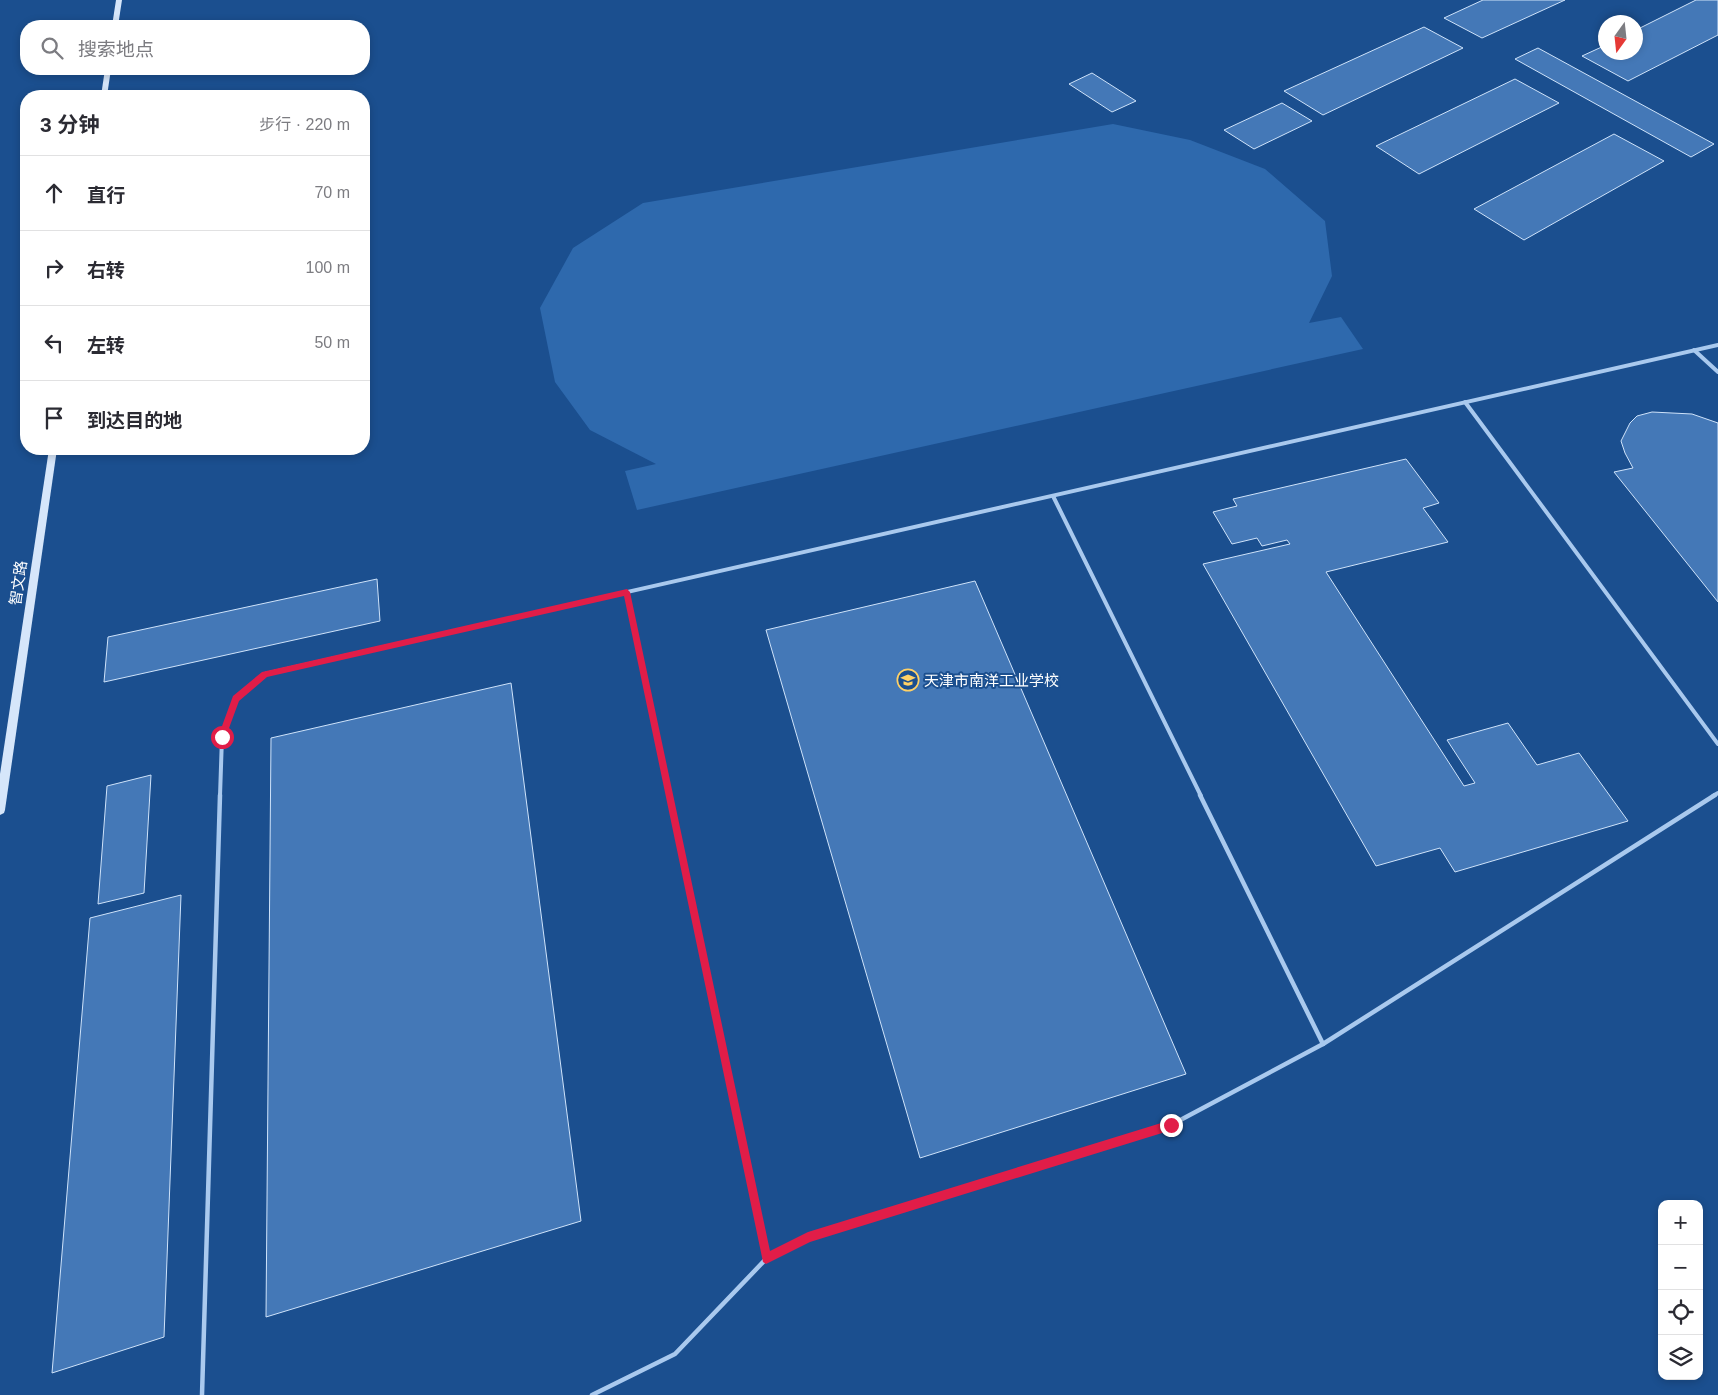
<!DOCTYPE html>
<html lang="zh">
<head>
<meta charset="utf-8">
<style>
	:root { --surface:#fff; --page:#f7f7f7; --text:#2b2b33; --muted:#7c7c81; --line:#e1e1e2 }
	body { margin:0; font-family:Helvetica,"Noto Sans SC",sans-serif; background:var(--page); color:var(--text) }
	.controls { position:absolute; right:15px; bottom:15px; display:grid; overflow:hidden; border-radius:10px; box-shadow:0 2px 8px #0003 }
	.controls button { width:45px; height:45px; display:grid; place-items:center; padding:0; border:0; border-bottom:1px solid var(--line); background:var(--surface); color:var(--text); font:25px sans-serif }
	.compass { position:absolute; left:1598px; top:15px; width:45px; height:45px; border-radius:50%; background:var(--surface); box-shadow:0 2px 8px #0003; rotate:195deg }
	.stop { position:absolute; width:15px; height:15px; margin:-11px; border:4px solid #e11d48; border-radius:50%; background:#fff }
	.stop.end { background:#e11d48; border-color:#fff; box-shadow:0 1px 5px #0008 }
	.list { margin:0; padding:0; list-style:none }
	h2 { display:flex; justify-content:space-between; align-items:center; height:65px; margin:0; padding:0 20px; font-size:21px }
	h2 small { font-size:16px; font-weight:400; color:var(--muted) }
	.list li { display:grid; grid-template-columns:32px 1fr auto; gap:15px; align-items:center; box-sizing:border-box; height:75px; padding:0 20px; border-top:1px solid var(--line) }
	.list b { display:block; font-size:19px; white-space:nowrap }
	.list em { font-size:16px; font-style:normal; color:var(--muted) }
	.icon { flex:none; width:28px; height:28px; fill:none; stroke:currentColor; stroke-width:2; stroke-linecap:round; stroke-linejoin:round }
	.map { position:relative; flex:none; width:1718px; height:1395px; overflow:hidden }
	.search { position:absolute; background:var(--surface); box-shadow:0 2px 8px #0003; left:20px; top:20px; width:350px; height:55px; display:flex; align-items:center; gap:12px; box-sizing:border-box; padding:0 18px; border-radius:20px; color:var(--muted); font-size:19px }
	.panel { position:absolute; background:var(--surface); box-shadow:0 2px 8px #0003; left:20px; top:90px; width:350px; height:365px; border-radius:20px }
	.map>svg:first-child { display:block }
	.green { fill:#2e69ad }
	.building { fill:#4478b7; stroke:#cfe3fa }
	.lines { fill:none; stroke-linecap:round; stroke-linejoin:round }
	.lane-far1 { stroke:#a9c9ee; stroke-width:4 }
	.lane { stroke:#a9c9ee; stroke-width:4.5 }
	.secondary { fill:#d6e6fa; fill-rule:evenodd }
	.route { fill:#e11d48 }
	.labels { text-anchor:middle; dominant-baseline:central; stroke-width:4; stroke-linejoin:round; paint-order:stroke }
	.street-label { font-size:15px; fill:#fff; stroke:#1b4f8f }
	.poi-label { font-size:15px; fill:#fff; stroke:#1b4f8f; text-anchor:start }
</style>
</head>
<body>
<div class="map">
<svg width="1718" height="1395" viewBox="0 0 1718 1395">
	<rect width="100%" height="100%" fill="#1b4f8f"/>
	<polygon class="green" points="1113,124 1190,140 1265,169 1325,221 1332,276 1309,323 1341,317 1363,349 637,510 625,471 656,464 590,430 555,382 540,308 573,248 643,203"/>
	<g class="building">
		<polygon points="1483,0 1565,0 1482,38 1444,18"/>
		<polygon points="1696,0 1718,0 1718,35 1628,81 1582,56 1606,45 1606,52 1636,52 1636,30"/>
		<polygon points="1424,27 1463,48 1323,115 1284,91"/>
		<polygon points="1538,48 1714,144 1691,157 1515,59"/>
		<polygon points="1092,73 1136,101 1112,112 1069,84"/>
		<polygon points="1515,79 1559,103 1419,174 1376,146"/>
		<polygon points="1282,103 1312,121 1254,149 1224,130"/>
		<polygon points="1614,134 1664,161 1524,240 1474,209"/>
		<polygon points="1652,412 1692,414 1718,423 1718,602 1614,472 1633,468 1625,453 1621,441 1630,423 1637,416"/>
		<polygon points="1406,459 1439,503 1423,508 1448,542 1326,572 1464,786 1475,783 1447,740 1508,723 1537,765 1579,753 1628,821 1455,872 1440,848 1376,866 1203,564 1290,544 1287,540 1262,546 1257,538 1232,544 1213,512 1237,506 1233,499"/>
		<polygon points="377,579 380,621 104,682 108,637"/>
		<polygon points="975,581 1186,1074 920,1158 766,630"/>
		<polygon points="511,683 581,1221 266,1317 271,738"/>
		<polygon points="151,775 144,893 98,904 107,786"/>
		<polygon points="181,895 164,1337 52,1373 90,918"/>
	</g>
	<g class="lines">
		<g class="lane-far1">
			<polyline points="1694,350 1718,372"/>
			<polyline points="1465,402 1718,744"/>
			<polyline points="1053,496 1201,796"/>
			<polyline points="627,592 670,796"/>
			<polyline points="220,796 222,737 236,699 265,674 1718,345"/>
			<polyline points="1713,796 1718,793"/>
		</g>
		<g class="lane">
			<polyline points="669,795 766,1259"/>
			<polyline points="1200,795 1323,1044"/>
			<polyline points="202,1395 220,795"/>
			<polyline points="592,1395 675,1354 766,1259 808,1237 1171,1125 1323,1044 1715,795"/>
		</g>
		<g class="secondary">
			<polygon points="116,0 122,0 118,26 112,26"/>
			<polygon points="105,69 111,69 107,96 101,96"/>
			<polygon points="49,449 57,449 5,810 4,813 0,815 0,774"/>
		</g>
	</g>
	<polygon class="route" points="627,589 630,592 770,1251 808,1232 1171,1120 1175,1121 1175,1129 810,1242 766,1264 763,1262 624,596 267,677 239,701 225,739 219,739 218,737 233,696 262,672"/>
	<defs>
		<g id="school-ring" transform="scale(1.125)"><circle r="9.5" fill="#1b4f8f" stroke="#ffd166" stroke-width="1.5"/><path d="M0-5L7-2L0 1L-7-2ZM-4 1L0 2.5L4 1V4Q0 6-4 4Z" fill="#ffd166"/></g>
	</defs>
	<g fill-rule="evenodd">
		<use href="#school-ring" x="908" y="680"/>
	</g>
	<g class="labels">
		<g class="street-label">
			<text transform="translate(18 583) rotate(-82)">智文路</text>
		</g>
		<g class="poi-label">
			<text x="924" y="680">天津市南洋工业学校</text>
		</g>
	</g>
</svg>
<div class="controls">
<button>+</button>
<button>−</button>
<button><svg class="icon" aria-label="locate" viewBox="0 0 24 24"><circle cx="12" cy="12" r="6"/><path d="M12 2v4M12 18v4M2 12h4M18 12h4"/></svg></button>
<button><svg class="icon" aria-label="layers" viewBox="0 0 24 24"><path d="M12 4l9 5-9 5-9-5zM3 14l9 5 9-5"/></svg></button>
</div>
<svg class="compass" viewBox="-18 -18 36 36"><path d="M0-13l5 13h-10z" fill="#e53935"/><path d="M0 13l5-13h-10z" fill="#7c7c81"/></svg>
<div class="stop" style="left:222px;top:737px"></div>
<div class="stop end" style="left:1171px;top:1125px"></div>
<div class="search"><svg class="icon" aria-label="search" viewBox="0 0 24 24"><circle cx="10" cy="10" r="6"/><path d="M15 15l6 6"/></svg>搜索地点</div>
<section class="panel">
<h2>3 分钟<small>步行 · 220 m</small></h2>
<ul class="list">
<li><svg class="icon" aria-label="ahead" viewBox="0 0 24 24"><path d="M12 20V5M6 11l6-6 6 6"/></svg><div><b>直行</b></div><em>70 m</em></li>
<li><svg class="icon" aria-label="right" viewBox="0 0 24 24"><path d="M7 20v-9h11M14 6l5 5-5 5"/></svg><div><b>右转</b></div><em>100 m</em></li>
<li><svg class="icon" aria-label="left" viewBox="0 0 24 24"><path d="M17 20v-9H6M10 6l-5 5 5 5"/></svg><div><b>左转</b></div><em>50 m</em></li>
<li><svg class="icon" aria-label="arrive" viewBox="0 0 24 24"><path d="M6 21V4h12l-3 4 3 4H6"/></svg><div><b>到达目的地</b></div></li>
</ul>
</section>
</div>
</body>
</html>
